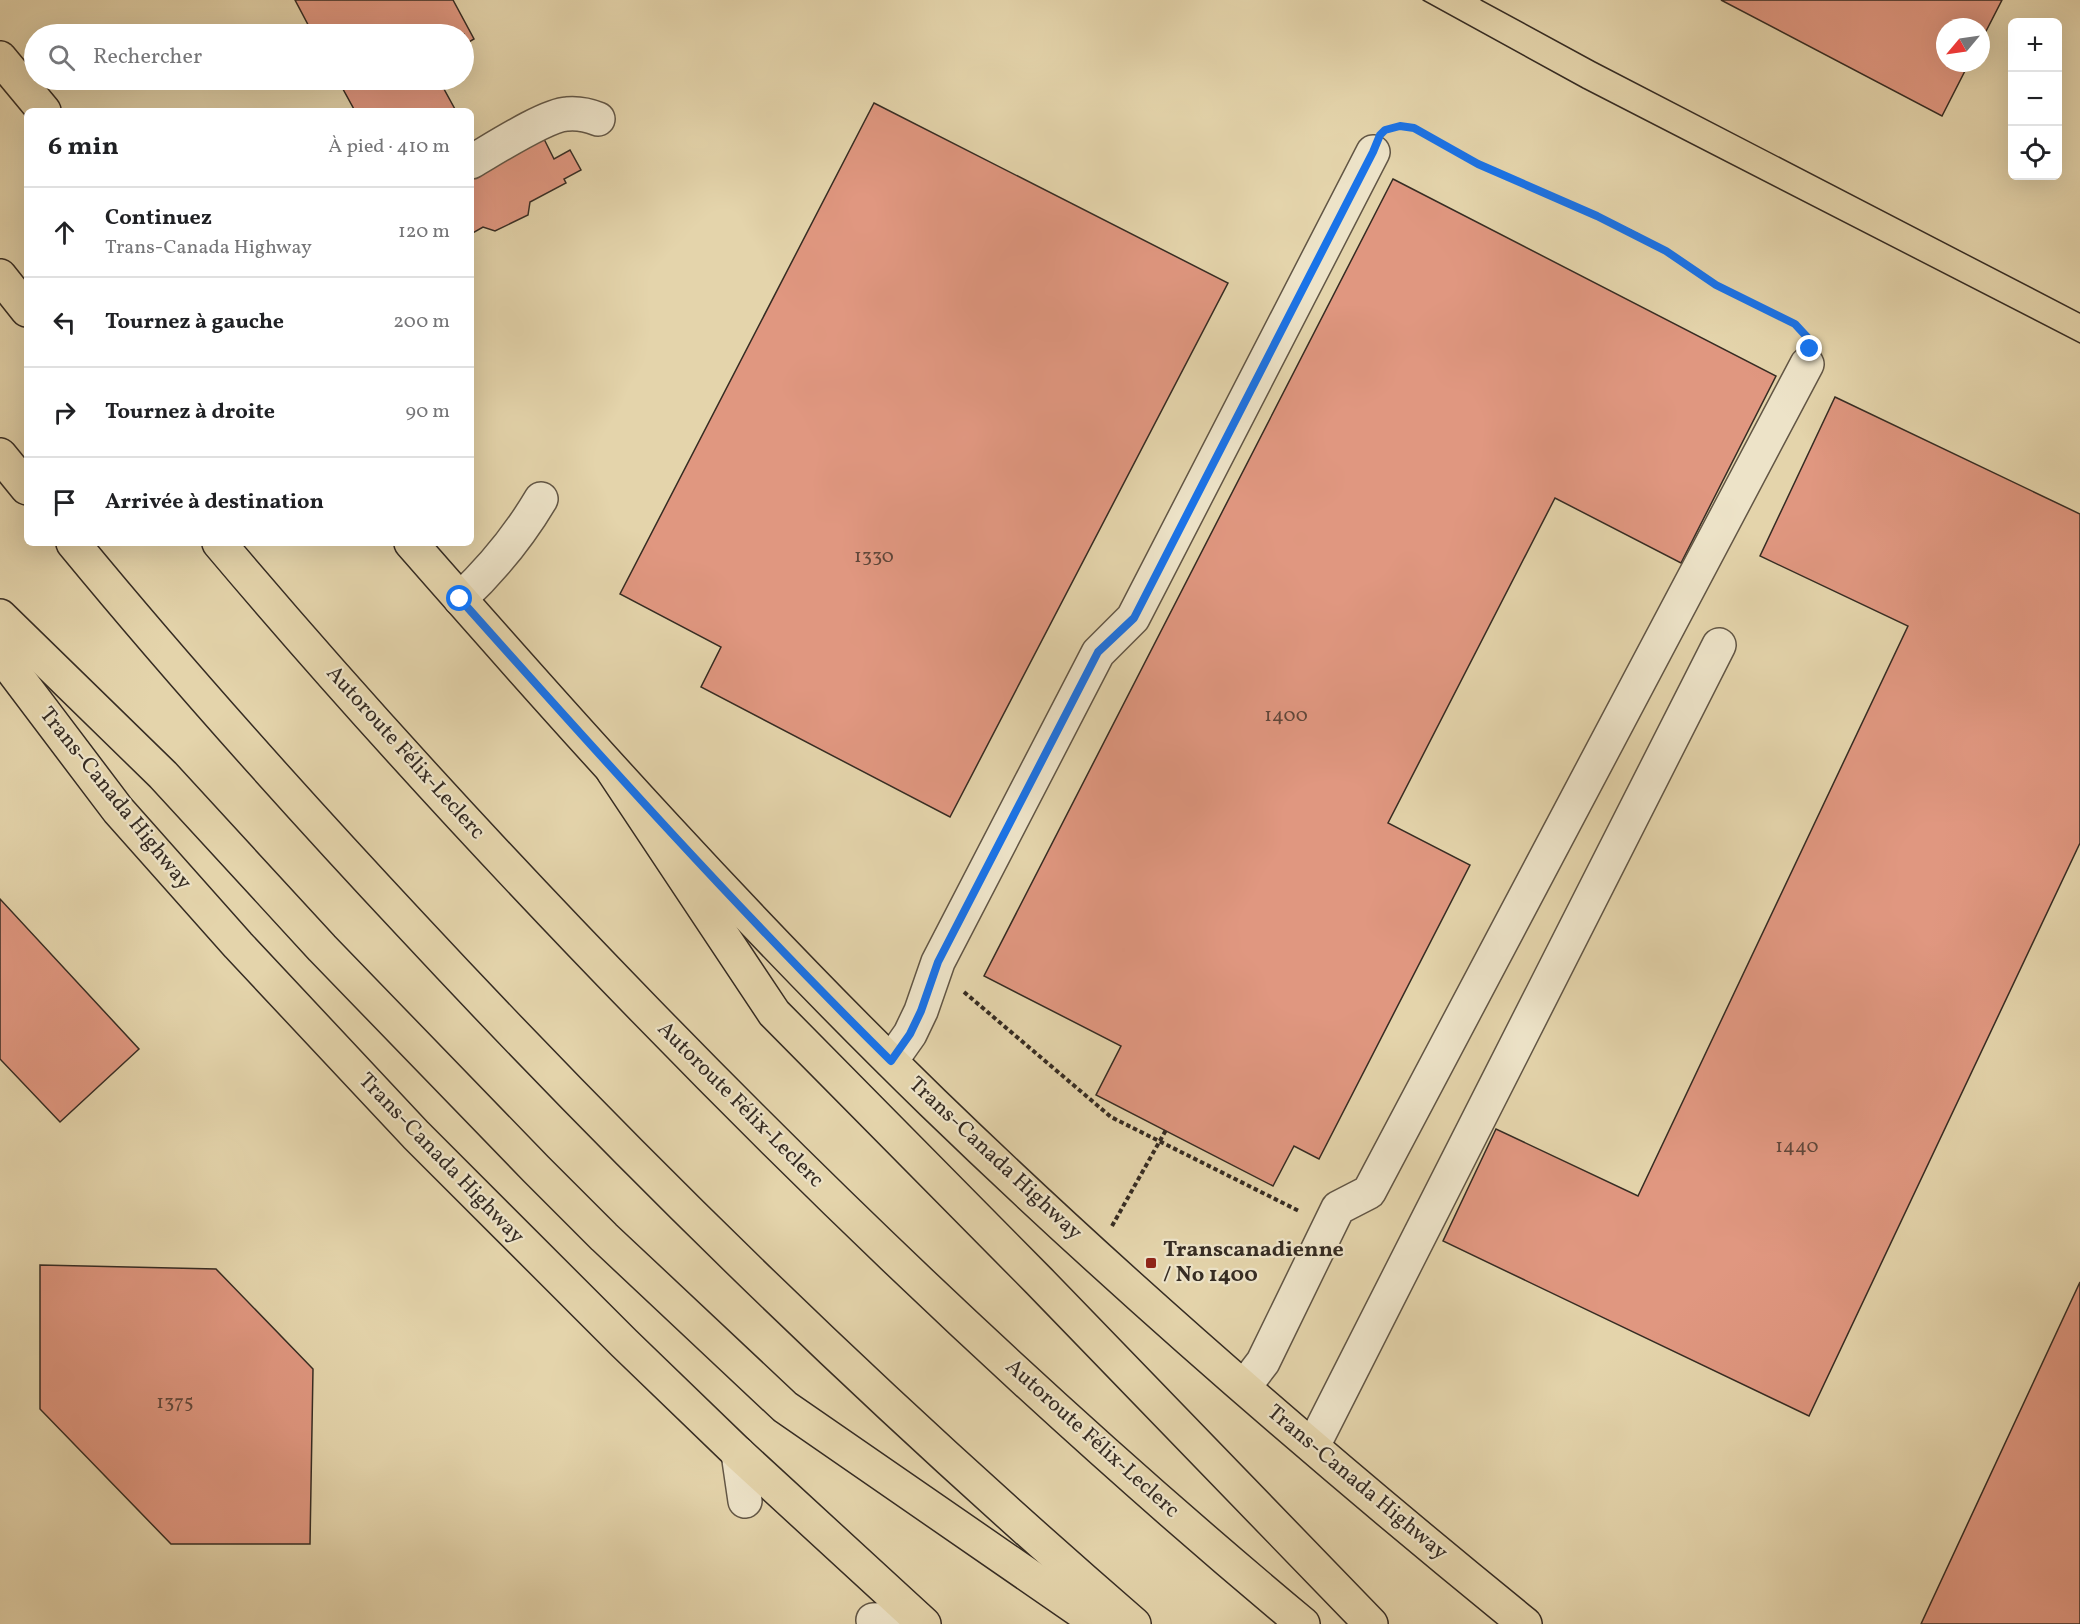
<!DOCTYPE html>
<html lang="fr">
<head>
<meta charset="utf-8">
<style>
	:root { --surface:#fff; --page:#f6f6f6; --text:#202124; --muted:#757577; --line:#e0e0e0 }
	body { margin:0; font-family:Vollkorn,serif; background:var(--page); color:var(--text) }
	.controls { position:absolute; right:18px; top:18px; display:grid; overflow:hidden; border-radius:9px; box-shadow:0 6px 24px #0002 }
	.controls button { width:54px; height:54px; display:grid; place-items:center; padding:0; border:0; border-bottom:2px solid var(--line); background:var(--surface); color:var(--text); font:30px sans-serif }
	.compass { position:absolute; left:1936px; top:18px; width:54px; height:54px; border-radius:50%; background:var(--surface); box-shadow:0 6px 24px #0002; rotate:241deg }
	.stop { position:absolute; width:18px; height:18px; margin:-14px; border:4px solid #1a73e8; border-radius:50%; background:#fff }
	.stop.end { background:#1a73e8; border-color:#fff; box-shadow:0 2px 6px #0008 }
	.list { margin:0; padding:0; list-style:none }
	h2 { display:flex; justify-content:space-between; align-items:center; height:78px; margin:0; padding:0 24px; font-size:26px }
	h2 small { font-size:20px; font-weight:400; color:var(--muted) }
	.list li { display:grid; grid-template-columns:39px 1fr auto; gap:18px; align-items:center; box-sizing:border-box; height:90px; padding:0 24px; border-top:2px solid var(--line) }
	.list b { display:block; font-size:22px; white-space:nowrap }
	.list p { margin:0; font-size:20px; white-space:nowrap; color:var(--muted) }
	.list em { font-size:20px; font-style:normal; color:var(--muted) }
	.icon { flex:none; width:33px; height:33px; fill:none; stroke:currentColor; stroke-width:2; stroke-linecap:round; stroke-linejoin:round }
	.map { position:relative; flex:none; width:2080px; height:1624px; overflow:hidden }
	.search { position:absolute; background:var(--surface); box-shadow:0 6px 24px #0002; left:24px; top:24px; width:450px; height:66px; display:flex; align-items:center; gap:15px; box-sizing:border-box; padding:0 21px; border-radius:33px; color:var(--muted); font-size:22px }
	.panel { position:absolute; background:var(--surface); box-shadow:0 6px 24px #0002; left:24px; top:108px; width:450px; height:438px; border-radius:9px }
	.map>svg:first-child { display:block }
	.building { fill:#e09780; stroke:#362c23; stroke-width:1.5 }
	.lines { fill:none; stroke-linecap:round; stroke-linejoin:round }
	.minor-casing { stroke:#625645; stroke-width:36 }
	.major-casing { stroke:#362c23; stroke-width:36 }
	.highway-casing { stroke:#362c23; stroke-width:36 }
	.path { stroke:#362c23; stroke-width:4; stroke-dasharray:4.5 3; stroke-linecap:butt }
	.minor { stroke:#ede3c8; stroke-width:33 }
	.major { stroke:#e4d4ab; stroke-width:33 }
	.highway { stroke:#e4d4ab; stroke-width:33 }
	.tram { stroke:#362c23; stroke-width:1.5 }
	.route { stroke:#1a73e8; stroke-width:8 }
	.poi-dot { fill:#8f2418; stroke:#ede3c8; stroke-width:2 }
	.labels { text-anchor:middle; dominant-baseline:central; stroke-width:4.5; stroke-linejoin:round; paint-order:stroke }
	.number-label { font-size:20px; fill:#60473a }
	.street-label { font-size:22px; fill:#362c23; stroke:#ede3c8 }
	.poi-label { font-size:22px; font-weight:bold; fill:#362c23; stroke:#ede3c8; text-anchor:start }
</style>
</head>
<body>
<div class="map">
<svg width="2080" height="1624" viewBox="0 0 2080 1624">
	<rect width="100%" height="100%" fill="#e4d4ab"/>
	<filter id="stains"><feTurbulence type="fractalNoise" baseFrequency=".00333" numOctaves="4"/><feColorMatrix values="0 0 0 0 .2 0 0 0 0 .09 0 0 0 0 .02 0 0 0 .5 -.17"/></filter>
	<radialGradient id="worn" r=".72"><stop offset=".6" stop-color="#630" stop-opacity="0"/><stop offset="1" stop-color="#630" stop-opacity=".3"/></radialGradient>
	<g class="building">
		<polygon points="295,0 453,0 474,39 464,45 464,34 313,34"/>
		<polygon points="1721,0 2002,0 1981,41 1981,27 1945,27 1945,63 1969,63 1942,116"/>
		<polygon points="338,80 439,80 456,111 355,111"/>
		<polygon points="874,103 1228,283 950,817 701,687 721,647 620,594"/>
		<polygon points="542,135 554,159 570,150 581,170 564,179 566,183 530,202 528,215 495,231 483,227 471,234 471,172"/>
		<polygon points="1393,179 1776,376 1681,563 1555,498 1388,823 1470,865 1319,1159 1294,1146 1273,1186 1096,1095 1121,1046 984,976"/>
		<polygon points="1835,397 2080,514 2080,843 1809,1416 1443,1241 1496,1129 1638,1196 1908,626 1760,556"/>
		<polygon points="0,899 139,1049 60,1122 0,1059"/>
		<polygon points="40,1265 216,1269 313,1369 310,1544 171,1544 40,1409"/>
		<polygon points="2080,1282 2080,1624 1921,1624"/>
	</g>
	<g class="lines">
		<g class="minor-casing">
			<g id="minor">
				<path d="M471,162C492,150 546,115 567,114C578,113 588,115 598,119"/>
				<path d="M460,599C492,569 519,536 541,499"/>
				<polyline points="891,1061 910,1034 921,1011 938,962 1098,653 1133,618 1373,152"/>
				<polyline points="1244,1387 1263,1362 1338,1208 1369,1192 1807,364"/>
				<polyline points="1313,1446 1719,645"/>
				<polyline points="738,1453 745,1501"/>
				<polyline points="873,1620 917,1618"/>
			</g>
		</g>
		<g class="major-casing">
			<g id="major">
				<polyline points="0,58 44,111"/>
				<path d="M411,543C579,735 750,925 933,1103C1122,1286 1321,1458 1525,1624"/>
				<polyline points="0,654 118,810 238,945 416,1135 624,1343 738,1453 924,1624"/>
			</g>
		</g>
		<g class="highway-casing">
			<g id="highway">
				<polyline points="0,276 27,310"/>
				<polyline points="0,455 27,488"/>
				<path d="M73,543C181,674 295,801 411,925C640,1171 880,1404 1134,1624"/>
				<path d="M219,543C355,704 498,859 645,1010C854,1225 1073,1432 1303,1624"/>
				<polyline points="0,616 163,775 322,948 536,1169 604,1237 785,1407 1099,1624"/>
				<polyline points="613,771 774,1013 1039,1281 1371,1624"/>
			</g>
		</g>
		<g class="path">
			<polyline points="1397,127 1414,128 1478,164 1630,231 1667,251 1716,285 1795,324 1801,330"/>
			<polyline points="964,992 1111,1117 1299,1211"/>
			<polyline points="1112,1226 1166,1130"/>
		</g>
		<use href="#minor" class="minor"/>
		<use href="#major" class="major"/>
		<use href="#highway" class="highway"/>
		<g class="tram">
			<polyline points="1423,0 1583,88 2080,343"/>
			<polyline points="1481,0 1595,62 2080,313"/>
		</g>
	</g>
	<g class="lines">
		<path class="route" d="M460,599C600,756 741,913 891,1061L910,1034L921,1011L938,962L1098,652L1134,618L1373,152L1380,135L1385,130L1400,126L1414,128L1478,164L1597,216L1666,251L1716,285L1795,324L1807,337L1810,349"/>
	</g>
	<rect class="poi-dot" x="1145" y="1257" width="12" height="12" rx="3"/>
	<g class="labels">
		<g class="number-label">
			<text x="874" y="557">1330</text>
			<text x="1286" y="716">1400</text>
			<text x="1797" y="1147">1440</text>
			<text x="175" y="1403">1375</text>
		</g>
		<g class="street-label">
			<text transform="translate(405 753) rotate(48)">Autoroute Félix-Leclerc</text>
			<text transform="translate(115 799) rotate(51)">Trans-Canada Highway</text>
			<text transform="translate(740 1105) rotate(45)">Autoroute Félix-Leclerc</text>
			<text transform="translate(441 1159) rotate(46)">Trans-Canada Highway</text>
			<text transform="translate(995 1159) rotate(43)">Trans-Canada Highway</text>
			<text transform="translate(1092 1439) rotate(42)">Autoroute Félix-Leclerc</text>
			<text transform="translate(1357 1483) rotate(40)">Trans-Canada Highway</text>
		</g>
		<g class="poi-label">
			<text x="1163" y="1250">Transcanadienne<tspan x="1163" dy="25">/ No 1400</tspan></text>
		</g>
	</g>
	<rect width="100%" height="100%" filter="url(#stains)"/>
	<rect width="100%" height="100%" fill="url(#worn)"/>
</svg>
<div class="controls">
<button>+</button>
<button>−</button>
<button><svg class="icon" aria-label="locate" viewBox="0 0 24 24"><circle cx="12" cy="12" r="6"/><path d="M12 2v4M12 18v4M2 12h4M18 12h4"/></svg></button>
</div>
<svg class="compass" viewBox="-18 -18 36 36"><path d="M0-13l5 13h-10z" fill="#e53935"/><path d="M0 13l5-13h-10z" fill="#757577"/></svg>
<div class="stop" style="left:460px;top:599px"></div>
<div class="stop end" style="left:1810px;top:349px"></div>
<div class="search"><svg class="icon" aria-label="search" viewBox="0 0 24 24"><circle cx="10" cy="10" r="6"/><path d="M15 15l6 6"/></svg>Rechercher</div>
<section class="panel">
<h2>6 min<small>À pied · 410 m</small></h2>
<ul class="list">
<li><svg class="icon" aria-label="ahead" viewBox="0 0 24 24"><path d="M12 20V5M6 11l6-6 6 6"/></svg><div><b>Continuez</b><p>Trans-Canada Highway</p></div><em>120 m</em></li>
<li><svg class="icon" aria-label="left" viewBox="0 0 24 24"><path d="M17 20v-9H6M10 6l-5 5 5 5"/></svg><div><b>Tournez à gauche</b></div><em>200 m</em></li>
<li><svg class="icon" aria-label="right" viewBox="0 0 24 24"><path d="M7 20v-9h11M14 6l5 5-5 5"/></svg><div><b>Tournez à droite</b></div><em>90 m</em></li>
<li><svg class="icon" aria-label="arrive" viewBox="0 0 24 24"><path d="M6 21V4h12l-3 4 3 4H6"/></svg><div><b>Arrivée à destination</b></div></li>
</ul>
</section>
</div>
</body>
</html>
